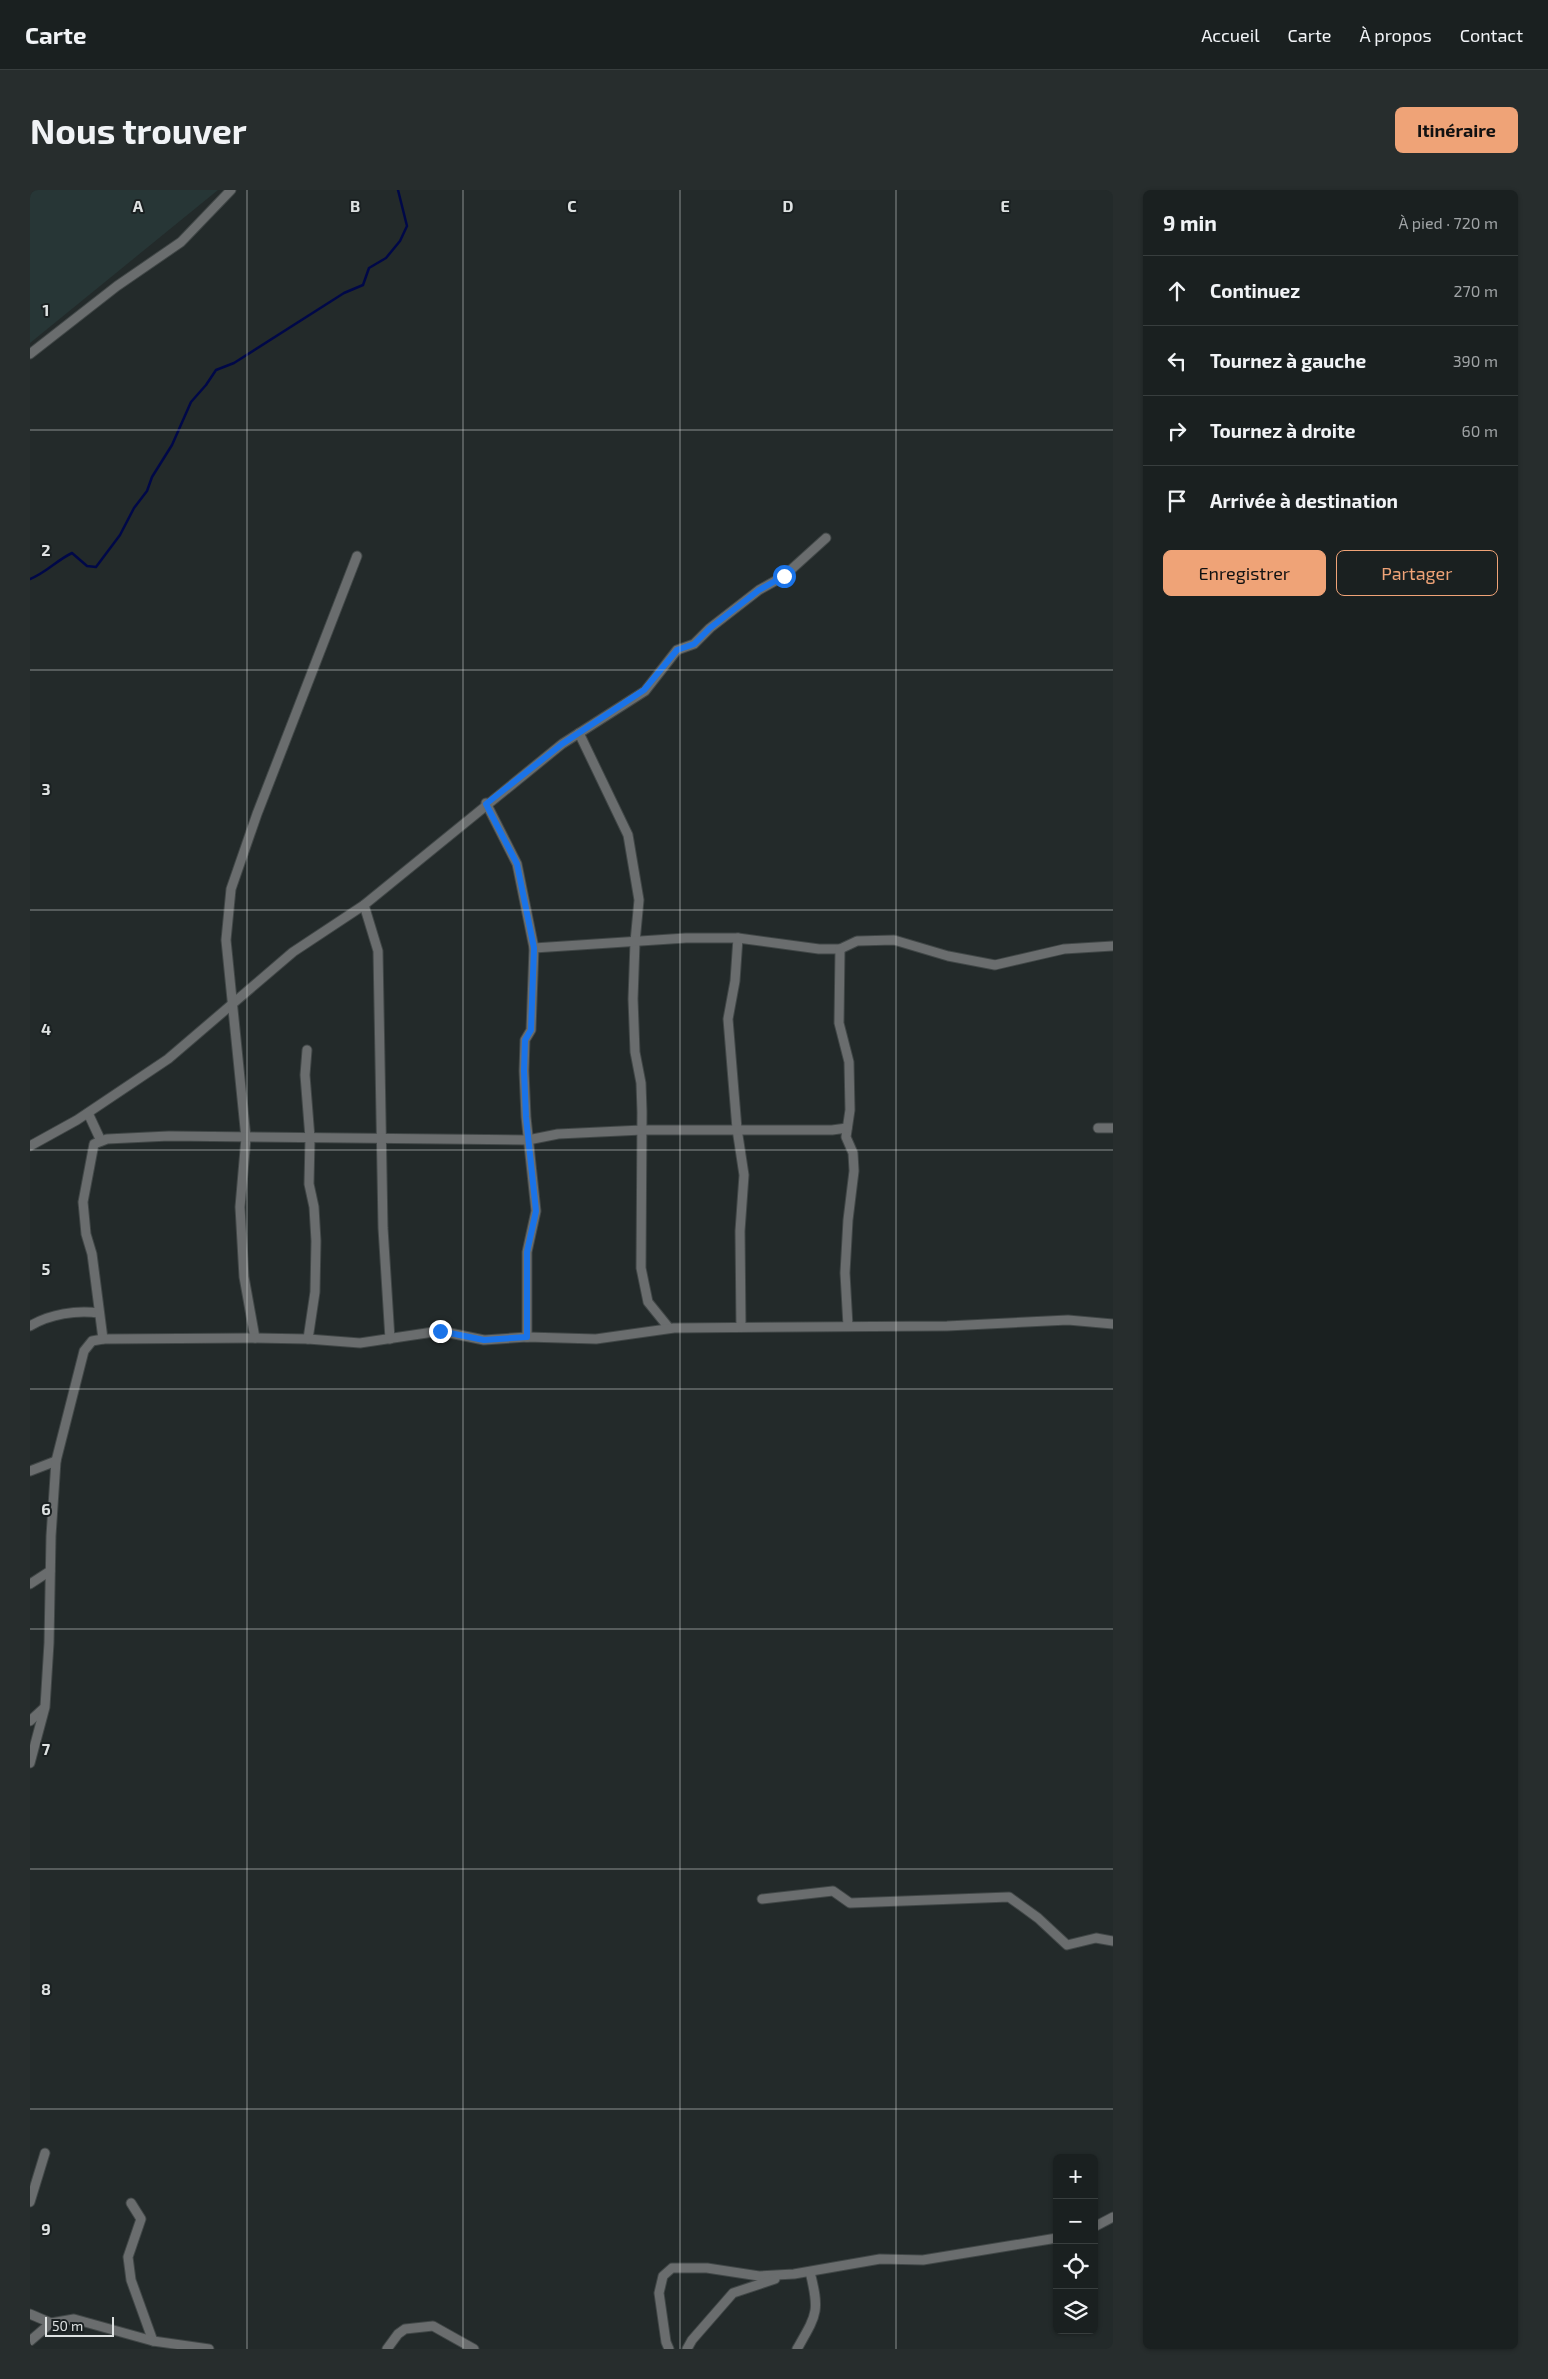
<!DOCTYPE html>
<html lang="fr">
<head>
<meta charset="utf-8">
<style>
	:root { --surface:#1a2020; --page:#272d2d; --text:#f1f3f6; --muted:#9fa3a5; --line:#383e3e; --accent:#efa377 }
	body { margin:0; font-family:"Exo 2",sans-serif; background:var(--page); color:var(--text) }
	.controls { position:absolute; right:15px; bottom:15px; display:grid; overflow:hidden; border-radius:8px; box-shadow:0 1px 4px #0004 }
	.controls button { width:45px; height:45px; display:grid; place-items:center; padding:0; border:0; border-bottom:1px solid var(--line); background:var(--surface); color:var(--text); font:25px sans-serif }
	.scale { position:absolute; left:15px; bottom:12px; width:69px; box-sizing:border-box; padding-left:5px; border:2px solid #dee2e2; border-top:0; font-size:14px; line-height:18px; white-space:nowrap; color:#dee2e2; -webkit-text-stroke:4px #1a2021; paint-order:stroke }
	.stop { position:absolute; width:15px; height:15px; margin:-11px; border:4px solid #1a73e8; border-radius:50%; background:#fff }
	.stop.end { background:#1a73e8; border-color:#fff; box-shadow:0 1px 5px #0008 }
	.list { margin:0; padding:0; list-style:none }
	h2 { display:flex; justify-content:space-between; align-items:center; height:65px; margin:0; padding:0 20px; font-size:21px }
	h2 small { font-size:16px; font-weight:400; color:var(--muted) }
	.list li { display:grid; grid-template-columns:32px 1fr auto; gap:15px; align-items:center; box-sizing:border-box; height:70px; padding:0 20px; border-top:1px solid var(--line) }
	.list b { display:block; font-size:19px; white-space:nowrap }
	.list em { font-size:16px; font-style:normal; color:var(--muted) }
	.actions { display:flex; gap:10px; padding:15px 20px }
	.actions a { flex:1; padding:11px 0; border:1px solid var(--accent); border-radius:8px; text-align:center; font-size:18px; color:var(--accent) }
	.actions .main { background:var(--accent); color:#111 }
	.icon { flex:none; width:28px; height:28px; fill:none; stroke:currentColor; stroke-width:2; stroke-linecap:round; stroke-linejoin:round }
	.map { position:relative; flex:none; width:1083px; height:2159px; overflow:hidden; border-radius:8px }
	header { display:flex; align-items:center; gap:30px; box-sizing:border-box; height:70px; padding:0 25px; background:var(--surface); border-bottom:1px solid var(--line) }
	header strong { font-size:24px }
	nav { display:flex; gap:28px; margin-inline-start:auto; font-size:18px }
	.intro { display:flex; align-items:center; justify-content:space-between; box-sizing:border-box; height:120px; padding:0 30px }
	h1 { margin:0; font-size:35px }
	.button { padding:12px 22px; border-radius:8px; background:var(--accent); color:#111; font-size:18px; font-weight:700 }
	main { display:flex; gap:30px; padding:0 30px }
	aside { flex:1; background:var(--surface); border-radius:8px; box-shadow:0 1px 4px #0004 }
	.map>svg:first-child { display:block }
	.built { fill:#273636 }
	.lines { fill:none; stroke-linecap:round; stroke-linejoin:round }
	.stream { stroke:#000848; stroke-width:2.5 }
	.street-casing { stroke:#414747; stroke-width:11 }
	.street { stroke:#6a6d6e; stroke-width:9 }
	.route { stroke:#1a73e8; stroke-width:6 }
	.grid { fill:none; stroke:#dee2e2; stroke-width:1; stroke-opacity:0.55 }
	.grid-label { font-size:16px; text-anchor:middle; font-weight:bold; fill:#dee2e2; stroke:#1a2021; stroke-width:4; stroke-linejoin:round; paint-order:stroke }
</style>
</head>
<body>
<header>
<strong>Carte</strong>
<nav><a>Accueil</a><a>Carte</a><a>À propos</a><a>Contact</a></nav>
</header>
<div class="intro"><h1>Nous trouver</h1><a class="button">Itinéraire</a></div>
<main>
<div class="map">
<svg width="1083" height="2159" viewBox="0 0 1083 2159">
	<rect width="100%" height="100%" fill="#232a2a"/>
	<polygon class="built" points="0,0 188,0 0,153"/>
	<g class="lines">
		<path class="stream" d="M0,389C16,383 27,370 42,363L57,376L66,377L90,345L104,318L117,301L122,287L142,255L161,212L176,195L186,180L204,173L314,103L333,95L339,78L356,68L370,51L377,36L368,0"/>
		<g class="street-casing">
			<g id="street">
				<polyline points="0,164 87,96 151,52 201,0"/>
				<polyline points="549,543 598,645 609,710 605,752 603,809 605,862 611,893 612,922 611,1078 618,1112 639,1138"/>
				<polyline points="456,613 487,674 504,758 501,840 495,850 494,881 496,927 506,1021 497,1062 497,1147"/>
				<polyline points="334,715 348,761 353,1038 360,1149"/>
				<polyline points="708,748 705,791 698,829 707,939 714,985 710,1041 711,1137"/>
				<polyline points="504,758 656,748 708,748 789,759 810,759 827,751 864,750 918,766 965,775 1034,759 1083,756"/>
				<polyline points="810,759 809,833 819,872 820,920 816,947 823,963 824,981 818,1030 815,1083 818,1136"/>
				<polyline points="277,860 275,885 280,948 279,994 284,1017 286,1051 285,1102 278,1149"/>
				<polyline points="58,923 71,951"/>
				<polyline points="1068,938 1083,938"/>
				<polyline points="0,956 47,930 138,869 263,762 334,715 532,554 615,501 647,460 664,454 680,438 729,400 754,386 796,348"/>
				<path d="M0,1136C20,1124 46,1120 69,1123"/>
				<polyline points="225,1148 214,1087 210,1017 216,948 196,750 201,699 227,624 327,366"/>
				<polyline points="73,1149 62,1064 56,1044 53,1012 64,954 77,949 139,946 498,950 528,944 612,940 802,940 817,938"/>
				<polyline points="0,1281 26,1271"/>
				<polyline points="0,1394 20,1381"/>
				<polyline points="0,1531 14,1518"/>
				<polyline points="0,1573 15,1517 19,1453 21,1346 26,1271 54,1161 62,1151 73,1149 225,1148 278,1149 330,1153 410,1141 454,1150 497,1147 566,1149 644,1138 917,1136 1038,1130 1083,1134"/>
				<polyline points="732,1709 803,1701 820,1713 979,1707 1008,1728 1037,1755 1066,1748 1083,1751"/>
				<polyline points="0,2012 15,1963"/>
				<polyline points="101,2013 111,2029 98,2067 101,2090 123,2151"/>
				<polyline points="1064,2037 1083,2027"/>
				<polyline points="0,2124 21,2133"/>
				<polyline points="0,2151 21,2133 44,2129 123,2151 179,2159"/>
				<polyline points="357,2159 368,2144 375,2139 403,2136 444,2159"/>
				<polyline points="639,2159 636,2152 629,2103 633,2086 642,2078 677,2078 729,2086 764,2084 850,2069 893,2070 1027,2048"/>
				<polyline points="657,2159 662,2150 703,2103 745,2089"/>
				<path d="M767,2159C787,2124 790,2122 780,2082"/>
			</g>
		</g>
		<use href="#street" class="street"/>
	</g>
	<g class="lines">
		<polyline class="route" points="410,1141 454,1150 497,1147 497,1062 506,1021 496,927 494,881 495,850 501,840 504,758 487,674 456,614 532,554 614,500 647,460 664,454 680,438 729,400 754,386"/>
	</g>
	<path class="grid" d="M217,0V2159M433,0V2159M650,0V2159M866,0V2159M0,240H1083M0,480H1083M0,720H1083M0,960H1083M0,1199H1083M0,1439H1083M0,1679H1083M0,1919H1083"/>
	<g class="grid-label">
		<text x="108" y="22">A</text>
		<text x="325" y="22">B</text>
		<text x="542" y="22">C</text>
		<text x="758" y="22">D</text>
		<text x="975" y="22">E</text>
		<text x="16" y="126">1</text>
		<text x="16" y="366">2</text>
		<text x="16" y="605">3</text>
		<text x="16" y="845">4</text>
		<text x="16" y="1085">5</text>
		<text x="16" y="1325">6</text>
		<text x="16" y="1565">7</text>
		<text x="16" y="1805">8</text>
		<text x="16" y="2045">9</text>
	</g>
</svg>
<div class="controls">
<button>+</button>
<button>−</button>
<button><svg class="icon" aria-label="locate" viewBox="0 0 24 24"><circle cx="12" cy="12" r="6"/><path d="M12 2v4M12 18v4M2 12h4M18 12h4"/></svg></button>
<button><svg class="icon" aria-label="layers" viewBox="0 0 24 24"><path d="M12 4l9 5-9 5-9-5zM3 14l9 5 9-5"/></svg></button>
</div>
<div class="scale">50 m</div>
<div class="stop" style="left:754px;top:386px"></div>
<div class="stop end" style="left:410px;top:1141px"></div>
</div>
<aside>
<h2>9 min<small>À pied · 720 m</small></h2>
<ul class="list">
<li><svg class="icon" aria-label="ahead" viewBox="0 0 24 24"><path d="M12 20V5M6 11l6-6 6 6"/></svg><div><b>Continuez</b></div><em>270 m</em></li>
<li><svg class="icon" aria-label="left" viewBox="0 0 24 24"><path d="M17 20v-9H6M10 6l-5 5 5 5"/></svg><div><b>Tournez à gauche</b></div><em>390 m</em></li>
<li><svg class="icon" aria-label="right" viewBox="0 0 24 24"><path d="M7 20v-9h11M14 6l5 5-5 5"/></svg><div><b>Tournez à droite</b></div><em>60 m</em></li>
<li><svg class="icon" aria-label="arrive" viewBox="0 0 24 24"><path d="M6 21V4h12l-3 4 3 4H6"/></svg><div><b>Arrivée à destination</b></div></li>
</ul>
<div class="actions"><a class="main">Enregistrer</a><a>Partager</a></div>
</aside>
</main>
</body>
</html>
